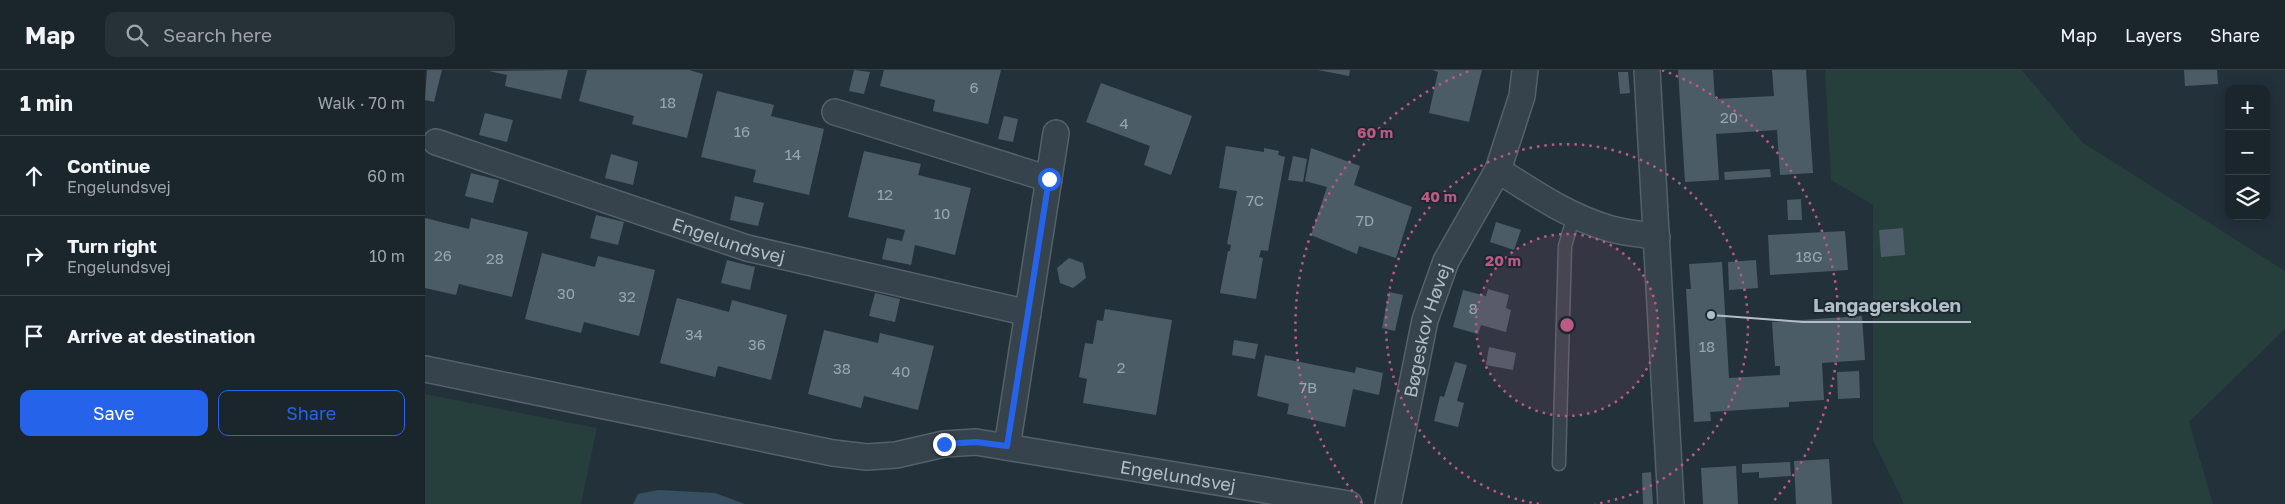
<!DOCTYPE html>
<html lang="en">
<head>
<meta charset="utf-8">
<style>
	:root { --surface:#1a252c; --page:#273138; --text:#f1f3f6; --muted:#9fa5a9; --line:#384248; --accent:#2563eb }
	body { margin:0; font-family:"Golos Text",sans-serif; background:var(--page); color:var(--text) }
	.controls { position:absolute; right:15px; top:15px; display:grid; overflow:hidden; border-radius:10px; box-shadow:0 2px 12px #0003 }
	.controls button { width:45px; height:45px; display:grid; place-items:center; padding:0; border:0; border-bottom:1px solid var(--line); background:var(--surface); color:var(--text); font:25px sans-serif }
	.stop { position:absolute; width:15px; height:15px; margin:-11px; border:4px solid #2563eb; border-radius:50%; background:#fff }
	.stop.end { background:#2563eb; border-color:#fff; box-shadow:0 1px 5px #0008 }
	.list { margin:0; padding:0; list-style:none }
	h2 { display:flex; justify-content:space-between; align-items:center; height:65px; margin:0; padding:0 20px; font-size:21px }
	h2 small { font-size:16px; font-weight:400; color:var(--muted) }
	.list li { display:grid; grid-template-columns:32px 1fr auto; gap:15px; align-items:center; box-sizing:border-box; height:80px; padding:0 20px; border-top:1px solid var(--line) }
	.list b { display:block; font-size:19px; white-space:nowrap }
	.list p { margin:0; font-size:16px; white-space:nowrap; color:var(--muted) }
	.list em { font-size:16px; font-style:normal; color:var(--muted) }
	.actions { display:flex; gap:10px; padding:15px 20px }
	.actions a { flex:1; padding:11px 0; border:1px solid var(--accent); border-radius:10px; text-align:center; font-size:18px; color:var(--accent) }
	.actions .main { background:var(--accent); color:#fff }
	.icon { flex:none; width:28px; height:28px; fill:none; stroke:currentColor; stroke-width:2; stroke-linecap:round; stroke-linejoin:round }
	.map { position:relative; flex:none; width:1860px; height:434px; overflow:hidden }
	header { display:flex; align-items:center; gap:30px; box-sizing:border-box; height:70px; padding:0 25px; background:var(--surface); border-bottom:1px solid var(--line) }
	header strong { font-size:24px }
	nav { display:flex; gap:28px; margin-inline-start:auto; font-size:18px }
	.search { width:350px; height:45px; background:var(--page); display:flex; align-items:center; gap:12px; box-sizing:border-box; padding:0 18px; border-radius:10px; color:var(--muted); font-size:19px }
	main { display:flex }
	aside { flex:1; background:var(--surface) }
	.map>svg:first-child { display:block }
	.green { fill:#263e3c }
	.water { fill:#365062 }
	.building { fill:#4c5c67 }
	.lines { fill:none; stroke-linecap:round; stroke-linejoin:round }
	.lane-casing { stroke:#556169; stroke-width:15 }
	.street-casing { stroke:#556169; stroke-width:28 }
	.lane { stroke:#37434c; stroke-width:12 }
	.street { stroke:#37434c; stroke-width:25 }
	.route { stroke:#2563eb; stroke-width:6 }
	.ring { fill:none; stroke:#bc5a86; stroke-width:2.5; stroke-dasharray:2.5 5 }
	.labels { text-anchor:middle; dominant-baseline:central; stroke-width:4; stroke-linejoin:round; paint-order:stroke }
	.number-label { font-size:15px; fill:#98a6af }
	.street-label { font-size:18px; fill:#b2bec7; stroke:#1c2830 }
	.centre { fill:#bc5a86; stroke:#1c2830; stroke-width:2.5 }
	.ring-label { font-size:15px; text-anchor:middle; font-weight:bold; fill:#bc5a86; stroke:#1c2830; stroke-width:4; stroke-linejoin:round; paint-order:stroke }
	.leader { fill:none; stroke:#b2bec7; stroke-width:2 }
	.callout-dot { fill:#b2bec7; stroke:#1c2830; stroke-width:2 }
	.callout-label { font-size:19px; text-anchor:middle; font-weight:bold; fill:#b2bec7; stroke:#1c2830; stroke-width:4; stroke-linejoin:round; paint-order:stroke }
</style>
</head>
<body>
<header>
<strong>Map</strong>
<div class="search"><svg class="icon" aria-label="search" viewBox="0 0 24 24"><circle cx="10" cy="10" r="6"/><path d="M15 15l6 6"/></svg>Search here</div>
<nav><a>Map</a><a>Layers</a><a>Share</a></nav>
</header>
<main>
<aside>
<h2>1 min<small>Walk · 70 m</small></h2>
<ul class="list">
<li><svg class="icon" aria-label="ahead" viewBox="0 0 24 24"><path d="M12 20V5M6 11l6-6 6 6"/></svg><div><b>Continue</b><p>Engelundsvej</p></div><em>60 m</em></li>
<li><svg class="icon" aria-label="right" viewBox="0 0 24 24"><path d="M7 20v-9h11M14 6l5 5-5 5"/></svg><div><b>Turn right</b><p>Engelundsvej</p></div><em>10 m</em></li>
<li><svg class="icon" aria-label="arrive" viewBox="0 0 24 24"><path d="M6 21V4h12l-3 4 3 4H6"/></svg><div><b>Arrive at destination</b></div></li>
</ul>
<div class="actions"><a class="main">Save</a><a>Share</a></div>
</aside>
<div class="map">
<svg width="1860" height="434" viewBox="0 0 1860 434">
	<rect width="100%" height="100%" fill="#23313b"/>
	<g class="green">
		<polygon points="1400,0 1597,0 1657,72 1860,201 1860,259 1764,352 1788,434 1479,434 1448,370 1448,135 1406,110"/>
		<polygon points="0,324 172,358 156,434 0,434"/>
	</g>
	<polygon class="water" points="233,420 290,423 320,434 208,434 213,424"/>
	<g class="building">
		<polygon points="2,0 17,0 9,32 0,30"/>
		<polygon points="143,0 136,29 80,16 82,5 64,1"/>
		<polygon points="162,0 264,0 278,4 262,68 207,54 209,46 154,31"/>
		<polygon points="429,0 445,2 439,24 424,21"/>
		<polygon points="459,0 576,0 563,54 508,41 510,30 455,16"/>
		<polygon points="893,0 925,0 924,6"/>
		<polygon points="1057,0 1044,52 1004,43 1013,2 1007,0"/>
		<polygon points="1253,0 1288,0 1290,29 1349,26 1347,0 1381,0 1388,103 1355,105 1352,60 1291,64 1294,110 1260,112"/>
		<polygon points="1759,0 1792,0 1793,14 1760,16"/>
		<polygon points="1193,2 1203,2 1205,23 1195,24"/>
		<polygon points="676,13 767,46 746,105 719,95 725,76 661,52"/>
		<polygon points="292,21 349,35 346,46 399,59 384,125 328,112 331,100 276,87"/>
		<polygon points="60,43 88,50 82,72 54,65"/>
		<polygon points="579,46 593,49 588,72 573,69"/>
		<polygon points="801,76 839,82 839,78 854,81 853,85 860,87 843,181 836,180 834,187 838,188 831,229 795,223 803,181 805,181 806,175 802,174 812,121 794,118"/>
		<polygon points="886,78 935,96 929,115 987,137 971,188 934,176 932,184 886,165 902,117 880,111"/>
		<polygon points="439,81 496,94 493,105 546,118 530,185 490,175 486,195 457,189 462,168 477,171 480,160 423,147"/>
		<polygon points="186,84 213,92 208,115 180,108"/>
		<polygon points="868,86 882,89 878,112 863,110"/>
		<polygon points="1345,99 1346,107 1300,110 1299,102"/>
		<polygon points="46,103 74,110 68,133 40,126"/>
		<polygon points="310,126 339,133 333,156 305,150"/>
		<polygon points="1376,129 1377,150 1363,150 1362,130"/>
		<polygon points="171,145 199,152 193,175 165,168"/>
		<polygon points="0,148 44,159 46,148 103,162 87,227 34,214 31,225 0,218"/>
		<polygon points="1071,152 1096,160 1089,180 1065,172"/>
		<polygon points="1478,158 1480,185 1456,187 1454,160"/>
		<polygon points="1420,161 1423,200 1345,205 1343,165"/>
		<polygon points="117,183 170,197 173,186 230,200 214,266 159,252 156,263 100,249"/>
		<polygon points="644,188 658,193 661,208 648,218 635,213 632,198"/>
		<polygon points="302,190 330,197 325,220 296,213"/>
		<polygon points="1331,190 1333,218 1304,220 1303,192"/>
		<polygon points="1297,192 1304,308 1355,305 1355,296 1350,296 1347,252 1437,246 1440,290 1397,293 1399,330 1364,332 1364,337 1285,342 1286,351 1269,352 1261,219 1266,219 1264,194"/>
		<polygon points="1063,219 1084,225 1081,238 1086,240 1081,262 1056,255 1053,264 1028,257 1038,220 1061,226"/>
		<polygon points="964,222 978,225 970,261 957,258"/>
		<polygon points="450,223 475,229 470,252 444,246"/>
		<polygon points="252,228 304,242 307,230 362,245 346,310 293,296 290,307 235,293"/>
		<polygon points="680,239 747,250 731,345 658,333 662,309 654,307 660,273 668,274 672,250 678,251"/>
		<polygon points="399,260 453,273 455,263 509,276 493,340 439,326 436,338 383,324"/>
		<polygon points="809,270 833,274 830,289 807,285"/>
		<polygon points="1064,277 1091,283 1088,300 1061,295"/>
		<polygon points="840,285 930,303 931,297 958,303 954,325 928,319 920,357 862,344 864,334 832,326"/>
		<polygon points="1030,292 1042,295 1032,331 1039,333 1033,357 1009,351 1015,326 1019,327"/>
		<polygon points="1434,301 1435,328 1413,329 1412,302"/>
		<polygon points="1404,389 1407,434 1371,434 1369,391"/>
		<polygon points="1365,392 1366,406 1334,408 1334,402 1317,403 1317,394"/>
		<polygon points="1311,396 1313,434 1278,434 1276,398"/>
		<polygon points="1226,402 1228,434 1218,434 1217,403"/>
	</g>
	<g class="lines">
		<g class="lane-casing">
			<polyline id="lane" points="1134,394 1140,176 1149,145"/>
		</g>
		<g class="street-casing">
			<g id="street">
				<polyline points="1222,0 1246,434"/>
				<polyline points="410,42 624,109"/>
				<path id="s1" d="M11,72L322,178L603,243"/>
				<path d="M1073,100C1109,123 1144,147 1186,159C1201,163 1217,164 1232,167"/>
				<path id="s2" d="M0,299L408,383L442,387L471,385L519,374L551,372L924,434"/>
				<polyline points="582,377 631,63"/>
				<path id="s3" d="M963,434L1000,250L1021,191L1073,100L1097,26L1100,0"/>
			</g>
		</g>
		<use href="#lane" class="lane"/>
		<use href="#street" class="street"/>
	</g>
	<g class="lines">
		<polyline class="route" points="519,374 551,372 582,376 624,109"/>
	</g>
	<circle cx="1142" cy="255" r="91" fill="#bc5a86" fill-opacity=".12"/>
	<g class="ring">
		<circle cx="1142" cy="255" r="91"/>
		<path d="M1114 434A181 181 0 1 1 1170 434"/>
		<path d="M937 433A272 272 0 0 1 1047 0M1237 0A272 272 0 0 1 1347 433"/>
	</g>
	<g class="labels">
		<g class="number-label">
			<text x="549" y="17">6</text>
			<text x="243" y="32">18</text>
			<text x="1304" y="47">20</text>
			<text x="699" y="53">4</text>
			<text x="317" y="61">16</text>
			<text x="368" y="84">14</text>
			<text x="460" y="124">12</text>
			<text x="830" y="130">7C</text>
			<text x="517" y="143">10</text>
			<text x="940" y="150">7D</text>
			<text x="18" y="185">26</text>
			<text x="1384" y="186">18G</text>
			<text x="70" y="188">28</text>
			<text x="141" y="223">30</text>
			<text x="202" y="226">32</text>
			<text x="1048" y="238">8</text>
			<text x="269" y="264">34</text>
			<text x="332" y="274">36</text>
			<text x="1282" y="276">18</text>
			<text x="696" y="297">2</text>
			<text x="417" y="298">38</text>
			<text x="476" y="301">40</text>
			<text x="883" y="317">7B</text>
		</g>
		<g class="street-label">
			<text stroke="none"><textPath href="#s1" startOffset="309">Engelundsvej</textPath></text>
			<text stroke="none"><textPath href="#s3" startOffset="178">Bøgeskov Høvej</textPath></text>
			<text stroke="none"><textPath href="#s2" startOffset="766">Engelundsvej</textPath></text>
		</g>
	</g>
	<circle cx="1142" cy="255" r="8" class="centre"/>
	<g class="ring-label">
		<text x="950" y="68">60 m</text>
		<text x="1014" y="132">40 m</text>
		<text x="1078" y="196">20 m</text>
	</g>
	<path class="leader" d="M1286 245L1378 252H1546"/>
	<circle class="callout-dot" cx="1286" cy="245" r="5"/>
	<g class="callout-label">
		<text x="1462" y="242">Langagerskolen</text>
	</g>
</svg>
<div class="controls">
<button>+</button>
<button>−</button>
<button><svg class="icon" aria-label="layers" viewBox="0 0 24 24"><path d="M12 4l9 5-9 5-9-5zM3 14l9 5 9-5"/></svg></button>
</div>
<div class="stop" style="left:624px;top:109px"></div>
<div class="stop end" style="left:519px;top:374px"></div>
</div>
</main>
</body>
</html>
